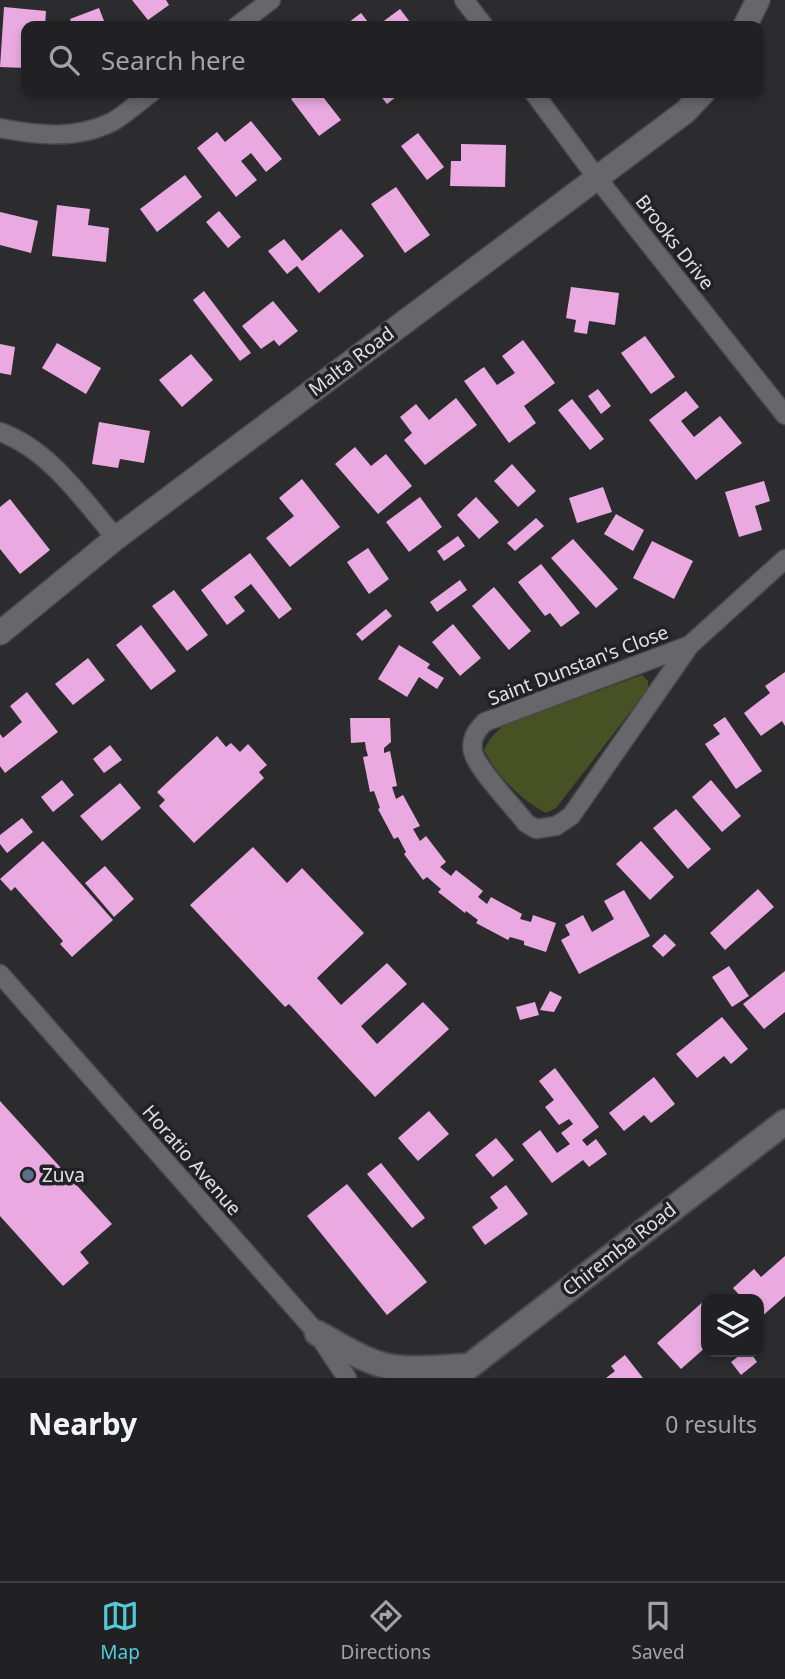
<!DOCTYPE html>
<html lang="en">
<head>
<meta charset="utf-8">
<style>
	:root { --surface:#212123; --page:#29292b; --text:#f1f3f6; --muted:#a2a3a6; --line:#3e3e41; --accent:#52cbd8 }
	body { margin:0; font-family:"Noto Sans",sans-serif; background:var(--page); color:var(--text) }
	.controls { position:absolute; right:21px; bottom:21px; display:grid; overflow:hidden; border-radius:14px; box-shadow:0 4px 10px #0003 }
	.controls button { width:63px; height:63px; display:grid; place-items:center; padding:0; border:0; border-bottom:2px solid var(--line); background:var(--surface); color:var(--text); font:35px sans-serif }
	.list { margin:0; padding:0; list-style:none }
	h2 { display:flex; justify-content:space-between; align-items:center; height:91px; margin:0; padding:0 28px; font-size:30px }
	h2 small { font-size:23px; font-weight:400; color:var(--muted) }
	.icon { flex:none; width:38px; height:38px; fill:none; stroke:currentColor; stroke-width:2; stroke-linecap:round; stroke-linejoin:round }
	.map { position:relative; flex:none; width:785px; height:1378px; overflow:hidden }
	.search { position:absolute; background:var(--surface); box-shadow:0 4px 10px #0003; left:21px; right:21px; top:21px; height:77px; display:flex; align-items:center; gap:18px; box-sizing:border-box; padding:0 24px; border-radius:14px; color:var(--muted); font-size:26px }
	.sheet { height:203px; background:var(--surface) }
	nav { display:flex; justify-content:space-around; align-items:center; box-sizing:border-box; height:98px; border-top:2px solid var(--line); background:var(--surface); font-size:19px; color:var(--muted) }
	nav a { display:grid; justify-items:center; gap:4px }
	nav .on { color:var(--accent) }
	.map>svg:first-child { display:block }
	.green { fill:#485124 }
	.building { fill:#eaaae1 }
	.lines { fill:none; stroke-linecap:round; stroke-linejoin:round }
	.minor-casing { stroke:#49494c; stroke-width:21 }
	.tertiary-casing { stroke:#49494c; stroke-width:26 }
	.secondary-casing { stroke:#49494c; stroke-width:28 }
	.minor { stroke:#66666b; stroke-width:18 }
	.tertiary { stroke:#66666b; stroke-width:23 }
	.secondary { stroke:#66666b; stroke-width:24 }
	.service-dot { fill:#5c6f8a; stroke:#222226; stroke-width:2.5 }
	.labels { text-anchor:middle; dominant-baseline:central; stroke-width:7; stroke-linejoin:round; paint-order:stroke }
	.street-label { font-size:19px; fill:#e1e1e4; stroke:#222226 }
	.poi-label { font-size:19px; fill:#e1e1e4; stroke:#222226; text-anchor:start }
</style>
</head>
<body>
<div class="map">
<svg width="785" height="1378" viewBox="0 0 785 1378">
	<rect width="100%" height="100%" fill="#2c2c2f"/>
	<path class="green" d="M642,675L648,681V689L556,808L546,813C522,801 496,775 484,750L490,739L503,725Z"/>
	<g class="building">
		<polygon points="132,0 166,0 169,5 148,20"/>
		<polygon points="4,7 46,11 45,26 26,26 26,68 0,67"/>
		<polygon points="99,8 106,26 73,26 70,19"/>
		<polygon points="400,9 413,26 377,26"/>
		<polygon points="361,13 371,26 344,26"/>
		<polygon points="300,93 320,93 341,120 319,136 291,99"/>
		<polygon points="378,93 401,93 387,104"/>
		<polygon points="251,121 282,159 266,172 251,153 241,161 257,180 236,197 197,148 217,132 225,142"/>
		<polygon points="418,133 444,167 427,180 401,146"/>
		<polygon points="461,144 506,145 505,187 450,186 451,161 461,161"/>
		<polygon points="185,175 202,197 157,232 140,209"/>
		<polygon points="396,187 430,235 405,253 371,204"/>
		<polygon points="57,205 90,209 88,225 109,228 106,262 52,256"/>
		<polygon points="219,211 241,237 228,248 206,222"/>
		<polygon points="0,212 38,221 31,253 0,245"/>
		<polygon points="341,229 364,256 319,293 297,266 287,274 268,251 284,239 302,261"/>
		<polygon points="571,287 619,293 615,325 589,321 587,334 574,332 576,320 566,318"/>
		<polygon points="204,291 251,353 240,361 193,300"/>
		<polygon points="273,301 298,331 279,346 274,340 261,349 242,326"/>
		<polygon points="645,336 675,377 651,394 621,353"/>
		<polygon points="523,340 555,383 524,406 536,423 509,443 464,381 484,367 497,385 515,373 502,356"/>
		<polygon points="57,343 101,368 86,394 42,368"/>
		<polygon points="0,344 15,347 11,375 0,373"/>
		<polygon points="191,354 213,380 182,407 159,380"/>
		<polygon points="598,389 611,406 601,414 588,396"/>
		<polygon points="686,391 699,407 681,421 694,437 720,416 742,443 696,480 649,420"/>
		<polygon points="456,398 477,425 425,465 404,440 412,433 400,417 416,404 429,420"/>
		<polygon points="572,399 604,439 590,450 558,410"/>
		<polygon points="99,422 150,431 144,463 120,459 118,468 92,464"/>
		<polygon points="355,447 371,466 386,454 412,486 378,514 335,464"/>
		<polygon points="512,464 536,491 518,507 494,481"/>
		<polygon points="302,479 340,527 290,567 266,538 294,516 279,498"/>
		<polygon points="764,481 770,501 755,506 762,530 739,537 725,492"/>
		<polygon points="603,487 612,512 577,523 569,498"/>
		<polygon points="420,497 442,527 409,552 386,522"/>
		<polygon points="476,497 499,522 479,539 457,515"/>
		<polygon points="10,499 50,550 20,574 0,549 0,507"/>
		<polygon points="616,514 644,530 633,551 604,534"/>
		<polygon points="536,518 544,526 515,551 507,543"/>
		<polygon points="458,536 465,546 444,561 437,551"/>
		<polygon points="573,539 618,589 596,608 551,558"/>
		<polygon points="652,541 693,561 674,599 633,578"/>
		<polygon points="368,548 389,579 369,594 347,562"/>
		<polygon points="250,553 292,609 279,619 251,584 234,597 245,611 227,625 201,590"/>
		<polygon points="541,564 580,613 561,627 550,613 545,616 518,582"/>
		<polygon points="460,580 467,590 437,612 430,602"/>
		<polygon points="494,587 531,631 509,650 472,606"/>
		<polygon points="174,590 208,635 187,651 152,606"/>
		<polygon points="386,609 392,616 362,641 356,634"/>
		<polygon points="453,624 481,658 460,676 432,642"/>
		<polygon points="141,625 176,671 151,690 116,645"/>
		<polygon points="399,645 430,664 427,668 444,678 437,689 419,677 407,697 378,679"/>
		<polygon points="88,658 105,680 73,705 55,684"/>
		<polygon points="785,672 785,726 782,721 761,736 744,713 770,693 765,686"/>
		<polygon points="27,692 58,732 5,773 0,766 0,734 3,738 22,722 10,706"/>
		<polygon points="725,717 762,771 736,789 705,744 720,734 713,725"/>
		<polygon points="350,718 390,718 391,742 384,748 384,753 390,751 397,786 392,787 396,799 403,795 420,826 413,829 420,841 426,836 446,862 440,867 451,876 456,870 483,891 478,897 487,904 491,897 522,914 520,919 531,922 533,915 556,923 546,952 524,945 524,941 510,937 508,940 476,923 478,920 466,911 465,913 438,892 441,889 427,877 423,880 404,854 406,852 398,837 394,839 378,809 380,808 374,791 370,792 363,757 368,756 366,749 365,742 351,743"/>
		<polygon points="217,736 226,747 231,743 240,752 248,744 267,765 259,772 264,778 194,843 159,806 165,800 157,792"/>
		<polygon points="110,745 122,760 104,773 93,759"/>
		<polygon points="62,780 74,795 53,812 41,797"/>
		<polygon points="711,780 741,816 722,832 692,797"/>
		<polygon points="120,783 141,808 102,841 80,816"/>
		<polygon points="676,809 711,849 688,869 653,828"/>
		<polygon points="22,818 33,832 7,853 0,844 0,835"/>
		<polygon points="43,841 113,920 72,957 60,944 63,941 15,887 11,891 0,879"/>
		<polygon points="641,841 674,877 650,900 616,864"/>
		<polygon points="253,847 287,883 302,868 364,933 317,978 341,1005 387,963 407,984 361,1026 377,1044 423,1002 449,1029 375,1097 289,1004 285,1007 190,905"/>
		<polygon points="105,866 134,899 114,917 85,883"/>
		<polygon points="758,889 774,907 725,950 710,933"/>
		<polygon points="624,890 650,936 579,974 561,940 570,935 565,925 583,915 592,932 614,919 604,901"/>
		<polygon points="665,934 676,945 663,957 652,946"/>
		<polygon points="729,966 749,996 732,1007 712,977"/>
		<polygon points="785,971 785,1012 764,1029 743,1004"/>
		<polygon points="550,991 562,997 554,1012 540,1010"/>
		<polygon points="535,1002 539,1015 520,1020 516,1007"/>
		<polygon points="722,1017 748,1049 731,1064 724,1056 697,1078 676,1054"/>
		<polygon points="555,1068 599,1127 582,1140 587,1146 596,1139 607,1154 589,1167 583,1160 552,1183 522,1144 540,1130 557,1153 570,1144 561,1133 573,1124 569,1119 559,1125 545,1107 554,1100 539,1081"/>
		<polygon points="654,1077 675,1104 651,1123 644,1115 624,1131 609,1113"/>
		<polygon points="0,1101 112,1224 80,1252 89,1263 63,1286 0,1216"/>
		<polygon points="429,1111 449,1134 418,1161 398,1138"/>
		<polygon points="496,1138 514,1160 493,1177 475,1155"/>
		<polygon points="381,1163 425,1218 412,1228 367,1174"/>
		<polygon points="347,1184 427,1282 387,1315 307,1216"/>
		<polygon points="506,1185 528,1214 485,1245 472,1227 498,1208 490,1197"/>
		<polygon points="785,1256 785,1296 759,1319 759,1299 743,1299 733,1288 754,1269 761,1277"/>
		<polygon points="706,1299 706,1347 681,1369 657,1343"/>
		<polygon points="744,1352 750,1352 757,1362 741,1375 731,1362"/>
		<polygon points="625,1355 643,1378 606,1378 615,1371 611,1366"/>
	</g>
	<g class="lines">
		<g class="minor-casing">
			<g id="minor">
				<polyline points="464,0 484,26"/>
				<polyline points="237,26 271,0"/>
				<polyline points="534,93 597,178 785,415"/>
				<path d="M0,128C38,135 76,140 112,122C125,115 138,102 151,93"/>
				<path d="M0,432C50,450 82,499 116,538"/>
				<path d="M690,645L485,722C477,730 470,739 473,752C477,769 514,807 526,823L536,829L556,826L571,816L690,645L785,559"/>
				<polyline points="0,974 317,1333 347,1378"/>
			</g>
		</g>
		<g class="tertiary-casing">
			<g id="tertiary">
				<polyline points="745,26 758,0"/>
				<polyline points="0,633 116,538 685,112 703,93"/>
			</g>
		</g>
		<g class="secondary-casing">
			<g id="secondary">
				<path d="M317,1333C340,1345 366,1363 392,1367C416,1371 443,1367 468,1366"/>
				<polyline points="454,1378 785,1122"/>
			</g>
		</g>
		<use href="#minor" class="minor"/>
		<use href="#tertiary" class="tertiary"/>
		<use href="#secondary" class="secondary"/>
	</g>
	<circle class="service-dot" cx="28" cy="1175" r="7"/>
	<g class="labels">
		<g class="street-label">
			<text transform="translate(675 242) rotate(52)">Brooks Drive</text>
			<text transform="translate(351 361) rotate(-37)">Malta Road</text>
			<text transform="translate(578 665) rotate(-21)">Saint Dunstan's Close</text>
			<text transform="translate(192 1160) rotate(49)">Horatio Avenue</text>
			<text transform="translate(619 1249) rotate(-38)">Chiremba Road</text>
		</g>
		<g class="poi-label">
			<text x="42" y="1175">Zuva</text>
		</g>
	</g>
</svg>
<div class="controls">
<button><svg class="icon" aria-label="layers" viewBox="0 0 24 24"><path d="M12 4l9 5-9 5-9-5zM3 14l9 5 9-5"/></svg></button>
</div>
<div class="search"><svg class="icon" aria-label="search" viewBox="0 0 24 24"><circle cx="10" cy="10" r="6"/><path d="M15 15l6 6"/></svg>Search here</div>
</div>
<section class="sheet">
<h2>Nearby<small>0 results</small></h2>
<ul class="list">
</ul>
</section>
<nav>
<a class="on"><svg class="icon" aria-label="map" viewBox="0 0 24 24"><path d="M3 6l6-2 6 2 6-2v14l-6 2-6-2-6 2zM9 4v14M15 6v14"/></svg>Map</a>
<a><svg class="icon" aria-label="directions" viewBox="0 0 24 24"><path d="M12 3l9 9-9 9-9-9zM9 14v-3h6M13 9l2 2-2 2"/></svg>Directions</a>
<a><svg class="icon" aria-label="saved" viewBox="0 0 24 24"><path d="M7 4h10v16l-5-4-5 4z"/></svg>Saved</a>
</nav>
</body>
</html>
